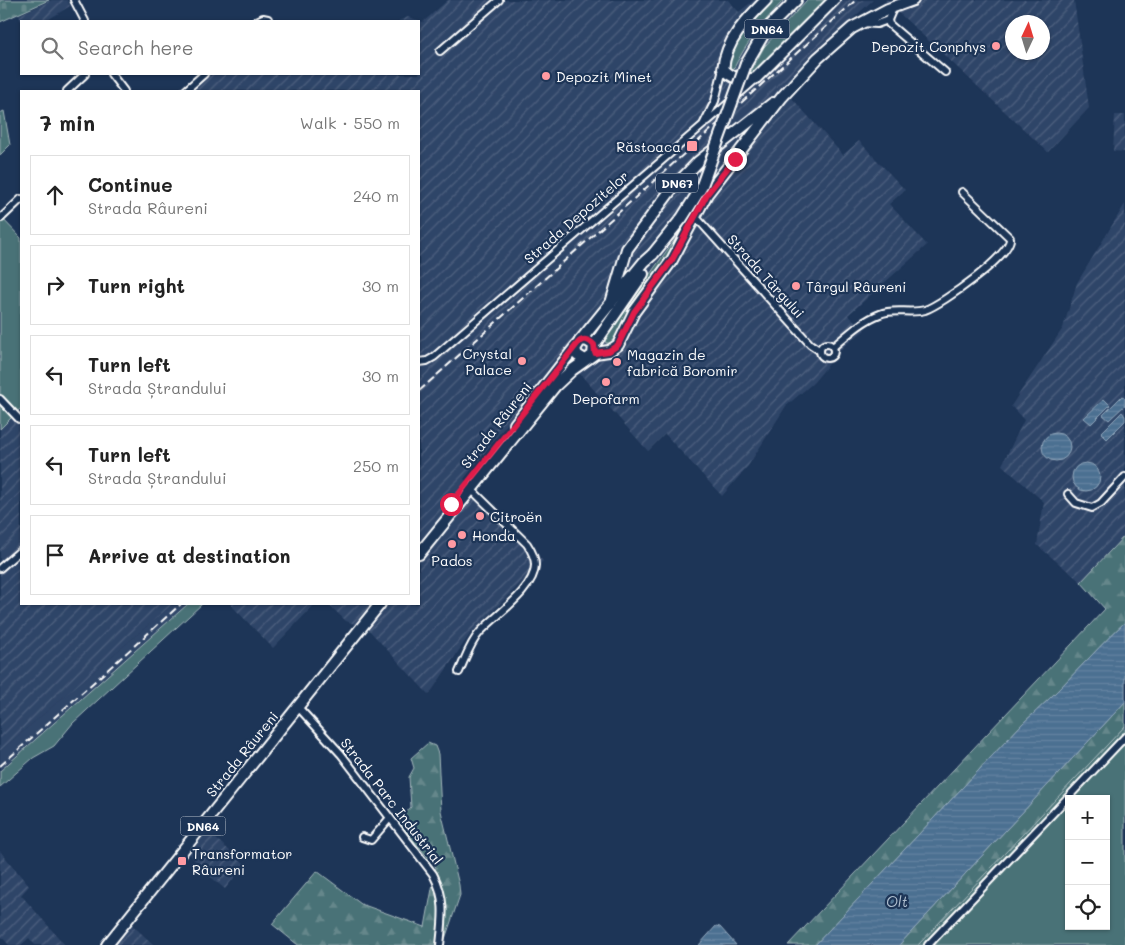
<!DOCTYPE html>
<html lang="en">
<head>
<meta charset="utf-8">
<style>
	:root { --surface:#fff; --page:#f6f6f6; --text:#222; --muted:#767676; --line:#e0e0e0 }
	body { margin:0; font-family:Mali,sans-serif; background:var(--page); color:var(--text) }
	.controls { position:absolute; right:15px; bottom:15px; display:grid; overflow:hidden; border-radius:0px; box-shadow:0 1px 4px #0004 }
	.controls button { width:45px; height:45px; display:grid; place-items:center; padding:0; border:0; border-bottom:1px solid var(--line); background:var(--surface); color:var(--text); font:25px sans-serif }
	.compass { position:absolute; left:1005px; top:15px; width:45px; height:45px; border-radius:50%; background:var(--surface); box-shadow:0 1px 4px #0004; rotate:4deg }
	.stop { position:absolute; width:15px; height:15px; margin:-11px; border:4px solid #e11d48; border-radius:50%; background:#fff }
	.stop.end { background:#e11d48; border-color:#fff; box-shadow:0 1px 5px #0008 }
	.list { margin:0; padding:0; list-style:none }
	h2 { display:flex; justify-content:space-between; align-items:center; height:65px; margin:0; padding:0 20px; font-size:21px }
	h2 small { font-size:16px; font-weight:400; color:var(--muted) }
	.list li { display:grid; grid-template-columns:32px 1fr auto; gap:15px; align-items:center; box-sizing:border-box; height:80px; margin:0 10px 10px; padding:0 10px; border:1px solid var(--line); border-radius:0px }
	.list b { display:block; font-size:19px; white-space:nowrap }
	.list p { margin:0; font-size:16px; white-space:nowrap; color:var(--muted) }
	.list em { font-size:16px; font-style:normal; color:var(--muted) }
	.icon { flex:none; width:28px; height:28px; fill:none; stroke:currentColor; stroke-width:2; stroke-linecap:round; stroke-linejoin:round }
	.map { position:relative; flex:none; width:1125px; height:945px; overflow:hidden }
	.search { position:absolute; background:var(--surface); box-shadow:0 1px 4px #0004; left:20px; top:20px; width:400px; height:55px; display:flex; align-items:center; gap:12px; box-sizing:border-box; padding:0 18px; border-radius:0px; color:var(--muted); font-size:19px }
	.panel { position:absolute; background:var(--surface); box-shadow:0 1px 4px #0004; left:20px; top:90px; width:400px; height:515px; border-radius:0px }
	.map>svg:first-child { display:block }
	.built { fill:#2f4568 }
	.industrial { fill:url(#industrial-furrows); fill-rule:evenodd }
	.grass { fill:#4a7277; stroke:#a4b8bb; fill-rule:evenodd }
	.forest { fill:url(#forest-firs); stroke:#a4b8bb }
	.cemetery { fill:url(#cemetery-stones); stroke:#a4b8bb }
	.water { fill:url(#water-rules); stroke:#93a9bd }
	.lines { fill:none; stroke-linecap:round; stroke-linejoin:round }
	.street-casing { stroke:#fff; stroke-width:10 }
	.primary-casing { stroke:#fff; stroke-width:14 }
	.street { stroke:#1d3557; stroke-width:6 }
	.primary { stroke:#1d3557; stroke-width:10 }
	.rail { stroke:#fff; stroke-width:2; stroke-dasharray:8 4; stroke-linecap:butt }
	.primary-bridge-casing { stroke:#fff; stroke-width:14; stroke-linecap:butt }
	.primary-bridge { stroke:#1d3557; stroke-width:10 }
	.route { stroke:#e11d48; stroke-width:6 }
	.poi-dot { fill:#ff9aa2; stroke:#1d3557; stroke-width:2 }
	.labels { text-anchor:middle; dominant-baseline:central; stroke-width:4.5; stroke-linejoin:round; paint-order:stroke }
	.shield { fill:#1d3557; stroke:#bbc2cd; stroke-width:1 }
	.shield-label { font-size:12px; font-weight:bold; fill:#fff }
	.poi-label { font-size:14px; fill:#fff; stroke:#1d3557; text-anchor:start }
	.street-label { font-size:14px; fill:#fff; stroke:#1d3557 }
	.water-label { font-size:15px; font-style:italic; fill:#aebece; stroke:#1d3557 }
</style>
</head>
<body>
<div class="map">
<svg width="1125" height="945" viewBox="0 0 1125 945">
	<defs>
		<pattern id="industrial-furrows" width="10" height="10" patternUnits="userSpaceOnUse" patternTransform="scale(1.25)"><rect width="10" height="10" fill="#2f4568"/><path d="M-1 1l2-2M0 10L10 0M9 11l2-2" fill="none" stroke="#4e617f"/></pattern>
		<pattern id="forest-firs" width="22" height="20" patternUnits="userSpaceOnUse" patternTransform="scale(1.25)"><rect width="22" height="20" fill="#4a7277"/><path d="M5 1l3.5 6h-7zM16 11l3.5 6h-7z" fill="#65878b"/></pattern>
		<pattern id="cemetery-stones" width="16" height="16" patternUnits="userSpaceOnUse" patternTransform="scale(1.25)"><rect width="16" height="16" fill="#4a7277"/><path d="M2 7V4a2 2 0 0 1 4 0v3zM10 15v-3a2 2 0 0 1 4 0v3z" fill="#65878b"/></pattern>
		<pattern id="water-rules" width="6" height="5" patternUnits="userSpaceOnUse" patternTransform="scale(1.25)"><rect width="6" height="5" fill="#4b6f91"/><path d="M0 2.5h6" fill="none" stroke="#6685a2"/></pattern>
	</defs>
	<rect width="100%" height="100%" fill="#1d3557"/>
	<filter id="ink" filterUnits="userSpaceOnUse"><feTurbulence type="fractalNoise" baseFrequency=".02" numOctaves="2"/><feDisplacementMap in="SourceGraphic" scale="10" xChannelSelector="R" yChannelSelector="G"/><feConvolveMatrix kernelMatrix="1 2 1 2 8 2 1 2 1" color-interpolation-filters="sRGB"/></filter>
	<g filter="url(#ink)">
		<polygon class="built" points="173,604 188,604 0,771 0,751"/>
		<g class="industrial">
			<polygon points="52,0 67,0 70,6 46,21 21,21 19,15"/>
			<polygon points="448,0 728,0 739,12 754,0 873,0 836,34 838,44 790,96 843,155 859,141 905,190 889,204 927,245 848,315 865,330 844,346 813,383 786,406 748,466 722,496 665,434 648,451 580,374 558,359 464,479 543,561 470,634 429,695 368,629 346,621 328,604 419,604 419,91 187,91 205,74 419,74 419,21 398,21 408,17 423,22"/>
			<path d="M885,0H1074L1089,108L1048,152ZM1012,22H1042V52H1012Z"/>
			<polygon points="1115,115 1125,115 1125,152 1113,151"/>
			<polygon points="1125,204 1125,535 1081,582 1037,545 1044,502 1002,465 1024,420 1011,406 1063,328 1077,283"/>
			<polygon points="21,408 21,604 173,604 0,751 0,429"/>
			<polygon points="230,604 315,604 273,648"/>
			<polygon points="207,831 245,864 225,889 200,868 190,854"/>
			<polygon points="0,851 29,886 21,895 65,945 35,945 29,938 21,945 9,945 0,935"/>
			<polygon points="129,922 154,945 111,945"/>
		</g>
		<g class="grass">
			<path d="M771,0H784C763,22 745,44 732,72L728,70C729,41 751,20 771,0Z"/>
			<polygon points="807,0 828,0 766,66 748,77 764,47"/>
			<polygon points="4,111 10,145 0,155 0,113"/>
			<polygon points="0,216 21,238 21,408 0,429"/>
			<polygon points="678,235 679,237 661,270 633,304 617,335 610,343 606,343 604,338"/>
			<polygon points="188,604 202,604 73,723 54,746 33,758 0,787 0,771"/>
			<path d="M1125,726V945H918ZM1069,799H1106V926H1069Z"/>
		</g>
		<g class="forest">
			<path d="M1125,535V622C1090,655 1059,692 1023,723L815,945H788L1105,609L1081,582Z"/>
			<polygon points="1125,702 1125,726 918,945 899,945"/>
			<polygon points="428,743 435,746 438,754 441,811 459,885 460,895 443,945 298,945 272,924 317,871 361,904 425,927 436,867 398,822 411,807 409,777 414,768 411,758"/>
		</g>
		<polygon class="cemetery" points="0,0 49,0 0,22"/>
		<g class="water">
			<polygon points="1122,396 1125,398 1125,405 1109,420 1103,415"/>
			<polygon points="1104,399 1110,405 1091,424 1084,418"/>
			<polygon points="1122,412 1125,416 1125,421 1107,439 1101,433"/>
			<circle cx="1056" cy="447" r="14"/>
			<circle cx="1086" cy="477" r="14"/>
			<path d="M1125,622V702L899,945H815L1023,723C1059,692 1090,655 1125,622Z"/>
			<polygon points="716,926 720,927 736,945 699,945"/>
		</g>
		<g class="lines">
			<g class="street-casing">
				<g id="street">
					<polyline points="74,0 85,21"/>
					<polyline points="894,6 888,20 889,24 945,72"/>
					<polyline points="257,21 263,18 268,19"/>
					<polyline points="862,23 877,24 888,20"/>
					<polyline points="440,51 499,0"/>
					<polyline points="111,74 124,91"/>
					<polyline points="67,91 85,74"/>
					<polyline points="185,91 204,74"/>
					<polyline points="708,121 755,80"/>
					<polyline points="695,216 810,344 819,350"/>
					<polyline points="1,218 21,199"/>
					<circle cx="827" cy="351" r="7"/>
					<path d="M833,347C846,336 863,320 880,314C893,308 910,314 925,310C942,304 1012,255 1010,238L962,192"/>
					<polyline points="419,362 427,361 434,357 703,125 715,101 723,69"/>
					<polyline points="0,399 19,419"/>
					<polyline points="1068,494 1076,503 1092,508 1101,503 1125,477"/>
					<polyline points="0,568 21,550"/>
					<path d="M459,672C465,659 470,643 480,632C496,615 535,589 535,565C535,557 531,550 527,544L471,489"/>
					<path d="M298,707L341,754L433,874C446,898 443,918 440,945"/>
					<polyline points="362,837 371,840 389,819"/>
					<polyline points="928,945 1125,737"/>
				</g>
			</g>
			<g class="primary-casing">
				<g id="primary">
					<path d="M766,0C746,20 726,40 723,69C733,79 743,82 756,78L834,0"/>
					<polyline points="746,64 766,30 796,0"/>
					<polyline points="612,300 627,249 671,190 698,162 773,103"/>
					<polyline points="580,341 644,262 653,254"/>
					<polyline points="594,345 643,274"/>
					<polyline points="595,353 609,351 618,345 634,312 672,260 707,194 782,97 818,58 852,28 888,9 913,0"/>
					<polyline points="515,424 576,346"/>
					<polyline points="419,554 555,386 572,370 593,355 594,345 586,340 580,341 575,349 577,355 585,360"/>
					<polyline points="107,945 380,604"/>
				</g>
			</g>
			<use href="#street" class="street"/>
			<use href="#primary" class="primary"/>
			<g class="rail">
				<polyline points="419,391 856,0"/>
				<polyline points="0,766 181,604"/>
			</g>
			<g class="primary-bridge-casing">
				<polyline id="primary-bridge" points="653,254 682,218 701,188 746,64"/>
			</g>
			<use href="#primary-bridge" class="primary-bridge"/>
		</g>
	</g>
	<g class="lines" filter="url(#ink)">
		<path class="route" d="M451,504L578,343C583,338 589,339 594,345L595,353L609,351L618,345L634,312L672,260L707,194L735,159"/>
	</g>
	<g class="poi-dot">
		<circle cx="996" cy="46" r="5"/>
		<circle cx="546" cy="76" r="5"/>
		<rect x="686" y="140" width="12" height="12" rx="2.5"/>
		<circle cx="796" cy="286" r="5"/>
		<circle cx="522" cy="361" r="5"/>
		<circle cx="617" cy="362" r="5"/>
		<circle cx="606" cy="382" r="5"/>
		<circle cx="480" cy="516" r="5"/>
		<circle cx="462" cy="535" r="5"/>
		<circle cx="452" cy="544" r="5"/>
		<rect x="177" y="856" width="10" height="10" rx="2.5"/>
	</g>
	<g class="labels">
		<g class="shield">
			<rect x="744.5" y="19.5" width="45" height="19" rx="4"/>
			<rect x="656" y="173.5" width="42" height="19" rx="4"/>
			<rect x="180.5" y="816.5" width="45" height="19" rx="4"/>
		</g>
		<g class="shield-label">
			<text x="767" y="29">DN64</text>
			<text x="677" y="183">DN67</text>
			<text x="203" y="826">DN64</text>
		</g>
		<g class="poi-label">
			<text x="986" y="46" text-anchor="end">Depozit Conphys</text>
			<text x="556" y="76">Depozit Minet</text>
			<text x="681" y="146" text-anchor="end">Răstoaca</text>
			<text x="806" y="286">Târgul Râureni</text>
			<text x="512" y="353" text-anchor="end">Crystal<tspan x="512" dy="16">Palace</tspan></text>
			<text x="627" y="354">Magazin de<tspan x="627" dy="16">fabrică Boromir</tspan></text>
			<text x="606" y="398" text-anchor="middle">Depofarm</text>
			<text x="490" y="516">Citroën</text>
			<text x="472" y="535">Honda</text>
			<text x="452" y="560" text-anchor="middle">Pados</text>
			<text x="192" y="853">Transformator<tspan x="192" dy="16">Râureni</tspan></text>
		</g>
		<g class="street-label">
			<text transform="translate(576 217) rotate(-41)">Strada Depozitelor</text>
			<text transform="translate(766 276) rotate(48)">Strada Târgului</text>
			<text transform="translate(496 425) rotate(-52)">Strada Râureni</text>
			<text transform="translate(242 754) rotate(-51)">Strada Râureni</text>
			<text transform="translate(392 801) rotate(52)">Strada Parc Industrial</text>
		</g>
		<g class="water-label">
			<text x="897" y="901">Olt</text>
		</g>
	</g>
</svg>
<div class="controls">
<button>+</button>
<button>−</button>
<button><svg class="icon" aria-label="locate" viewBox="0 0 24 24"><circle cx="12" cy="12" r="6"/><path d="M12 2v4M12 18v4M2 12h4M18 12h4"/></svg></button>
</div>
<svg class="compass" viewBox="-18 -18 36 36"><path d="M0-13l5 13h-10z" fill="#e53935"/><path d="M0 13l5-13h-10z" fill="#767676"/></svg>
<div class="stop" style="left:451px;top:504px"></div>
<div class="stop end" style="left:735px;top:159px"></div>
<div class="search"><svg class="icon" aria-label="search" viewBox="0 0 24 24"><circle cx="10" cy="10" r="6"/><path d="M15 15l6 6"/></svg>Search here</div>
<section class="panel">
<h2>7 min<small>Walk · 550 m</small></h2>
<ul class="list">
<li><svg class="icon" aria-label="ahead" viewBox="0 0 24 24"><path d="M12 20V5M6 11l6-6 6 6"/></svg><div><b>Continue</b><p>Strada Râureni</p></div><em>240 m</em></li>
<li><svg class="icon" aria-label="right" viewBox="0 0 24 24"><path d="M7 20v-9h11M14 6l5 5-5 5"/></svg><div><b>Turn right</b></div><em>30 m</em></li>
<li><svg class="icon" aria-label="left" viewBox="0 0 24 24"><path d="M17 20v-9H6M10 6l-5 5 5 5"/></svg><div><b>Turn left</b><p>Strada Ștrandului</p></div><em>30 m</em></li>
<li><svg class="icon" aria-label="left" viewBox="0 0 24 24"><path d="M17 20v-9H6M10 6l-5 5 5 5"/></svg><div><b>Turn left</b><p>Strada Ștrandului</p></div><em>250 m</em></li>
<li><svg class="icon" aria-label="arrive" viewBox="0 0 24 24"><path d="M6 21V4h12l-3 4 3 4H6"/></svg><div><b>Arrive at destination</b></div></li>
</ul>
</section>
</div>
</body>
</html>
